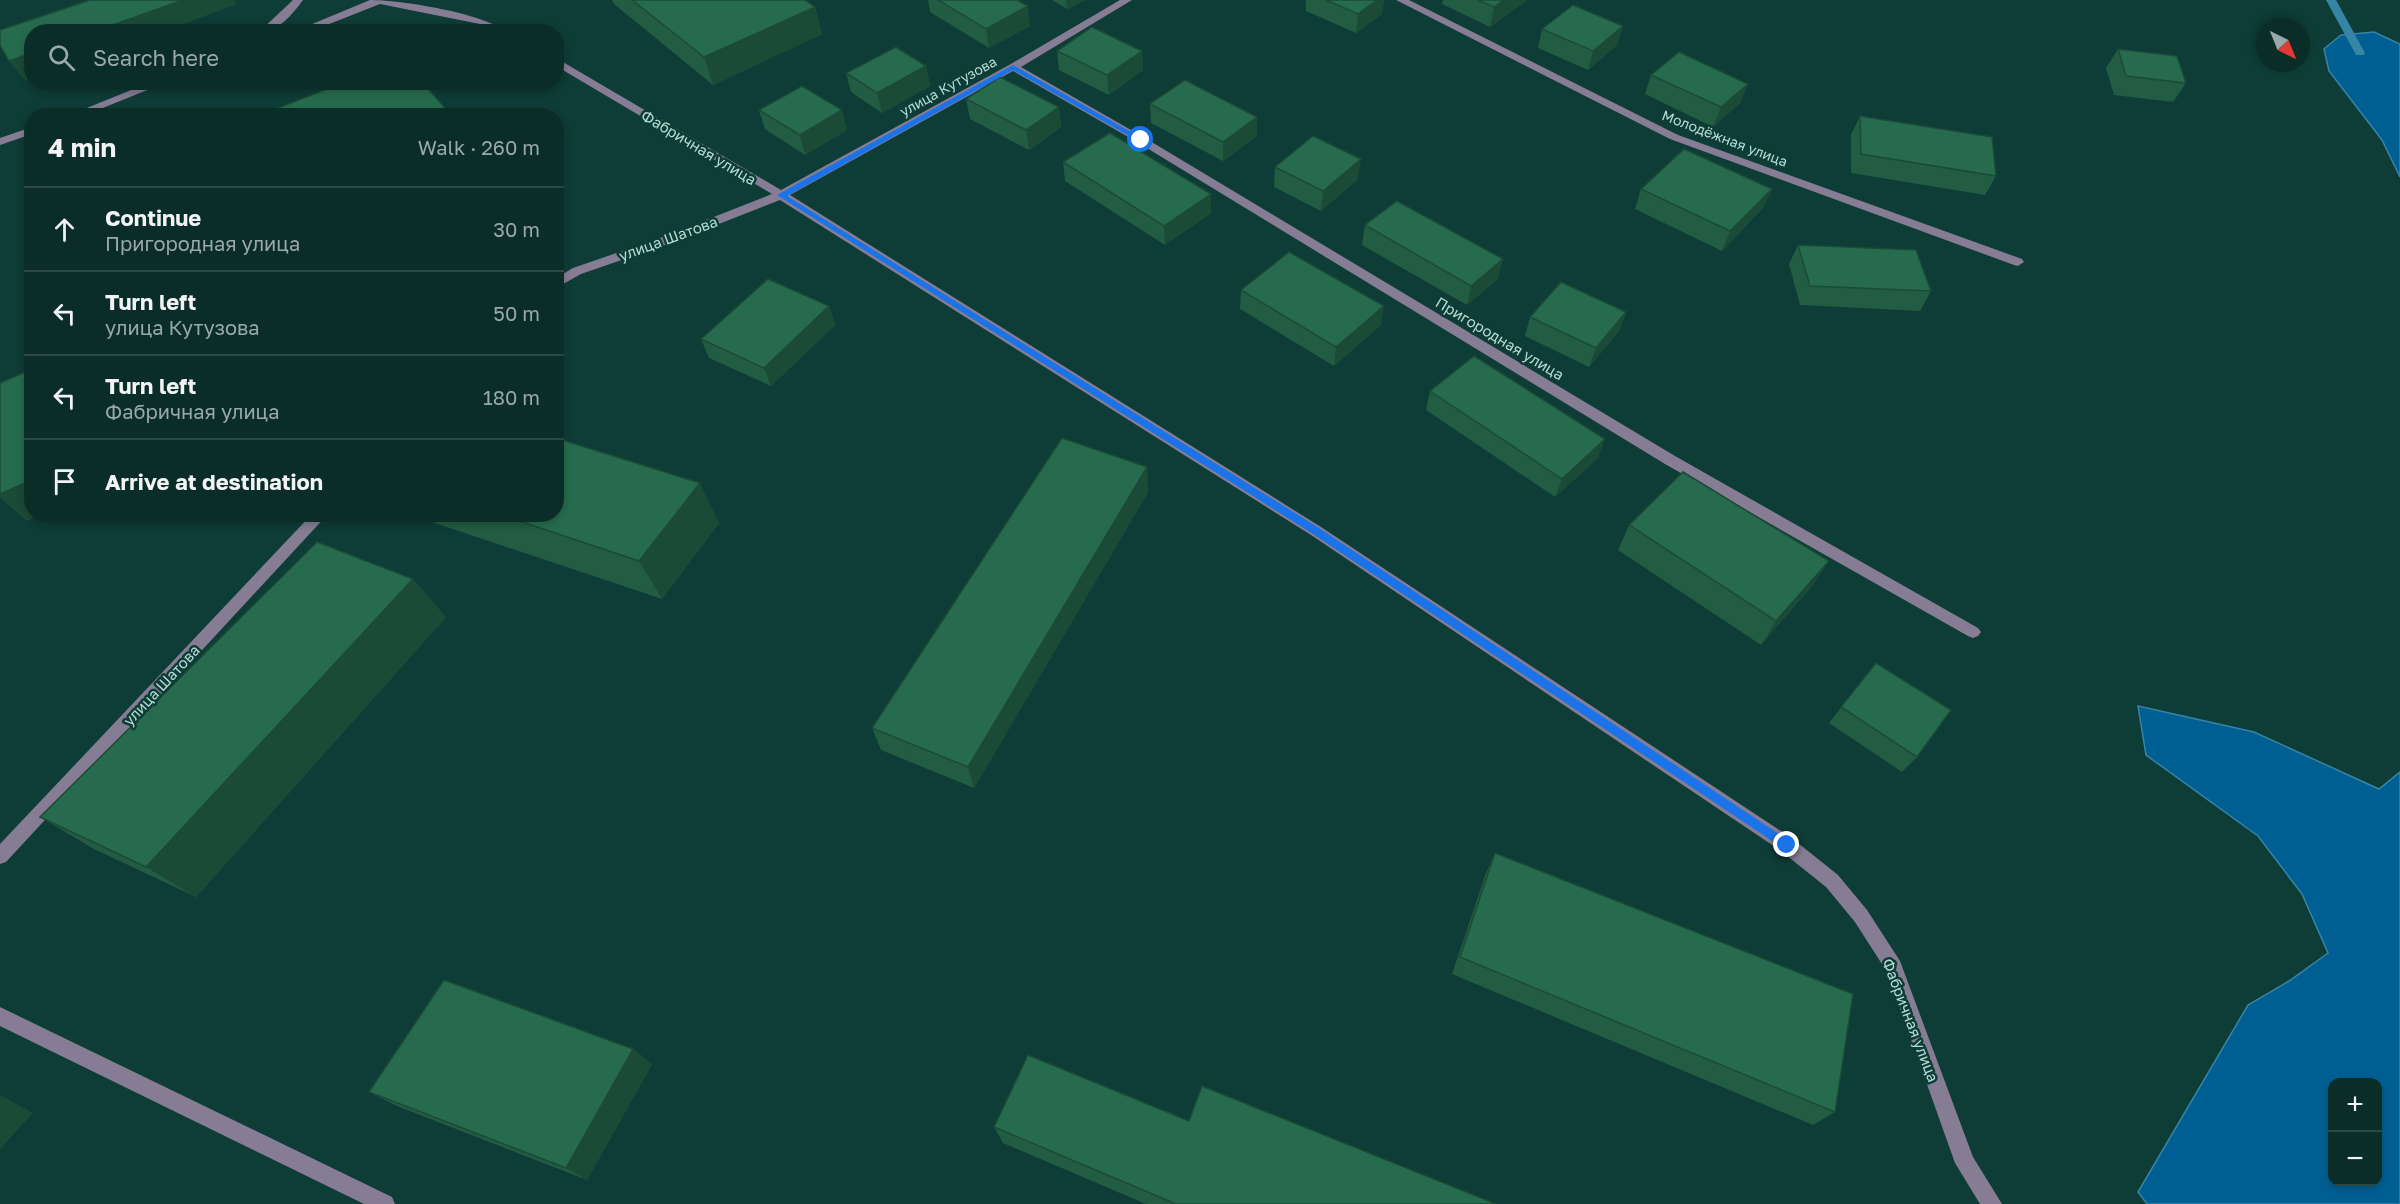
<!DOCTYPE html>
<html lang="en">
<head>
<meta charset="utf-8">
<style>
	:root { --surface:#0a2d28; --page:#183934; --text:#f1f3f6; --muted:#99a8a8; --line:#2a4945 }
	body { margin:0; font-family:"Golos Text",sans-serif; background:var(--page); color:var(--text) }
	.controls { position:absolute; right:18px; bottom:18px; display:grid; overflow:hidden; border-radius:12px; box-shadow:0 3px 9px #0003 }
	.controls button { width:54px; height:54px; display:grid; place-items:center; padding:0; border:0; border-bottom:2px solid var(--line); background:var(--surface); color:var(--text); font:30px sans-serif }
	.compass { position:absolute; left:2256px; top:18px; width:54px; height:54px; border-radius:50%; background:var(--surface); box-shadow:0 3px 9px #0003; rotate:137deg }
	.stop { position:absolute; width:18px; height:18px; margin:-14px; border:4px solid #1a73e8; border-radius:50%; background:#fff }
	.stop.end { background:#1a73e8; border-color:#fff; box-shadow:0 2px 6px #0008 }
	.list { margin:0; padding:0; list-style:none }
	h2 { display:flex; justify-content:space-between; align-items:center; height:78px; margin:0; padding:0 24px; font-size:26px }
	h2 small { font-size:20px; font-weight:400; color:var(--muted) }
	.list li { display:grid; grid-template-columns:39px 1fr auto; gap:18px; align-items:center; box-sizing:border-box; height:84px; padding:0 24px; border-top:2px solid var(--line) }
	.list b { display:block; font-size:22px; white-space:nowrap }
	.list p { margin:0; font-size:20px; white-space:nowrap; color:var(--muted) }
	.list em { font-size:20px; font-style:normal; color:var(--muted) }
	.icon { flex:none; width:33px; height:33px; fill:none; stroke:currentColor; stroke-width:2; stroke-linecap:round; stroke-linejoin:round }
	.map { position:relative; flex:none; width:2400px; height:1204px; overflow:hidden }
	.search { position:absolute; background:var(--surface); box-shadow:0 3px 9px #0003; left:24px; top:24px; width:540px; height:66px; display:flex; align-items:center; gap:15px; box-sizing:border-box; padding:0 21px; border-radius:24px; color:var(--muted); font-size:22px }
	.panel { position:absolute; background:var(--surface); box-shadow:0 3px 9px #0003; left:24px; top:108px; width:540px; height:414px; border-radius:24px }
	.map>svg:first-child { display:block }
	.water { fill:#005f92; stroke:#3684a6; stroke-width:1.5; fill-rule:evenodd }
	.lines { fill:none; stroke-linecap:round; stroke-linejoin:round }
	.stream { fill:#3684a6; fill-rule:evenodd }
	.minor { fill:#867d95; fill-rule:evenodd }
	.wall { fill:#225c43 }
	.shaded-wall { fill:#1b4b37 }
	.building { fill:#276b4e; stroke:#1b4b37; stroke-width:1.5 }
	.route { fill:#1a73e8 }
	.labels { text-anchor:middle; dominant-baseline:central; stroke-width:5; stroke-linejoin:round; paint-order:stroke }
	.far-street-label { font-size:14px; fill:#b5dcd5; stroke:#0e3c36 }
	.street-label { font-size:15px; fill:#b5dcd5; stroke:#0e3c36 }
</style>
</head>
<body>
<div class="map">
<svg width="2400" height="1204" viewBox="0 0 2400 1204">
	<rect width="100%" height="100%" fill="#0e3c36"/>
	<g class="water">
		<polygon points="2374,32 2400,44 2400,177 2382,140 2329,71 2324,49 2341,35"/>
		<path d="M2138,706L2254,732L2379,789L2400,772V1204H2147L2138,1192L2248,1005L2289,981L2328,953L2302,894L2258,836L2146,755ZM2332,1082H2378V1182H2332Z"/>
	</g>
	<g class="lines">
		<polygon class="stream" points="2326,0 2336,0 2365,53 2364,55 2356,55 2355,53"/>
		<g class="minor">
			<path d="M293,0H303C292,15 278,32 259,32Z"/>
			<path d="M370,0C400,0 484,13 506,32H492L480,24L380,4L309,32H293Z"/>
			<polygon points="1120,0 1132,0 1021,67 1145,138 1675,456 1978,628 1981,632 1978,636 1973,638 1968,636 1665,464 1137,142 1013,71 790,195 1321,527 1793,839 1838,875 1867,910 1900,961 1973,1157 2002,1204 1980,1204 1955,1163 1887,972 1855,922 1826,887 1781,851 1311,535 780,200 668,244 581,274 556,288 556,278 573,268 660,238 772,194 556,66 556,58 781,190 1009,65"/>
			<polygon points="1396,0 1409,0 1678,135 2022,259 2024,262 2018,266 2014,265 1670,139"/>
			<polygon points="151,82 167,82 83,116 67,116"/>
			<polygon points="32,127 32,134 0,145 0,138"/>
			<polygon points="312,514 328,514 6,862 0,864 0,844"/>
			<polygon points="0,1007 392,1197 395,1204 364,1204 0,1026"/>
		</g>
	</g>
	<g class="wall">
		<polygon points="612,0 805,0 815,7 822,34 713,85 614,4"/>
		<polygon points="928,0 1017,0 1030,26 989,48 930,12"/>
		<polygon points="1052,0 1085,0 1067,9"/>
		<polygon points="1306,0 1384,0 1382,14 1356,33 1306,11"/>
		<polygon points="1443,0 1526,0 1526,1 1490,27 1442,4"/>
		<polygon points="1623,26 1617,45 1588,70 1538,48 1542,29"/>
		<polygon points="2118,49 2186,83 2173,102 2114,95 2106,68"/>
		<polygon points="1057,51 1142,51 1143,70 1109,95 1059,70"/>
		<polygon points="926,66 930,86 882,113 851,92 846,73"/>
		<polygon points="1651,75 1748,84 1740,103 1713,127 1645,94"/>
		<polygon points="966,99 1059,107 1061,127 1029,150 970,119"/>
		<polygon points="1150,104 1257,136 1223,161 1151,123"/>
		<polygon points="759,110 847,130 805,155 765,129"/>
		<polygon points="1860,116 1996,176 1985,195 1851,173 1851,135"/>
		<polygon points="1063,162 1211,213 1165,245 1065,181"/>
		<polygon points="1275,167 1358,179 1321,211 1274,187"/>
		<polygon points="1641,189 1772,189 1763,208 1722,251 1635,209"/>
		<polygon points="1365,225 1498,279 1467,305 1362,245"/>
		<polygon points="1798,245 1931,291 1920,311 1800,305 1789,264"/>
		<polygon points="1241,290 1381,325 1334,366 1240,309"/>
		<polygon points="829,306 835,325 771,386 709,358 701,339"/>
		<polygon points="1626,312 1619,331 1589,367 1525,336 1530,317"/>
		<polygon points="1430,391 1598,458 1555,497 1426,410"/>
		<polygon points="1148,492 974,788 881,750 872,728"/>
		<polygon points="408,514 556,514 719,523 662,599"/>
		<polygon points="1629,525 1829,561 1812,586 1761,645 1618,550"/>
		<polygon points="446,617 196,897 94,849 40,817"/>
		<polygon points="1876,663 1917,757 1902,772 1829,723"/>
		<polygon points="1495,853 1835,1112 1813,1125 1452,974 1486,873"/>
		<polygon points="633,1049 652,1064 587,1180 397,1106 369,1092"/>
		<polygon points="1189,1121 1496,1204 1146,1204 1003,1143 994,1127"/>
	</g>
	<g class="shaded-wall">
		<polygon points="183,0 234,0 237,4 162,32 93,32"/>
		<polygon points="1066,0 1085,0 1067,9"/>
		<polygon points="1377,0 1384,0 1382,14 1356,33 1358,14"/>
		<polygon points="1504,0 1526,0 1526,1 1490,27 1494,7"/>
		<polygon points="1028,6 1030,26 989,48 986,29"/>
		<polygon points="815,7 822,34 713,85 704,57"/>
		<polygon points="1623,26 1617,45 1588,70 1593,51"/>
		<polygon points="1142,51 1143,70 1109,95 1107,75"/>
		<polygon points="32,53 32,78 25,80 9,61"/>
		<polygon points="926,66 930,86 882,113 877,93"/>
		<polygon points="1748,84 1740,103 1713,127 1721,107"/>
		<polygon points="1059,107 1061,127 1029,150 1026,130"/>
		<polygon points="842,110 847,130 805,155 800,135"/>
		<polygon points="1257,117 1257,136 1223,161 1223,142"/>
		<polygon points="1361,159 1358,179 1321,211 1323,191"/>
		<polygon points="1772,189 1763,208 1722,251 1730,231"/>
		<polygon points="1211,194 1211,213 1165,245 1164,226"/>
		<polygon points="1503,259 1498,279 1467,305 1471,286"/>
		<polygon points="829,306 835,325 771,386 764,368"/>
		<polygon points="1384,306 1381,325 1334,366 1336,347"/>
		<polygon points="1626,312 1619,331 1589,367 1596,348"/>
		<polygon points="1605,439 1598,458 1555,497 1562,479"/>
		<polygon points="1147,467 1148,492 974,788 968,767"/>
		<polygon points="32,480 32,514 41,514 27,521 0,498 0,494"/>
		<polygon points="700,483 719,523 662,599 639,561"/>
		<polygon points="1829,561 1812,586 1761,645 1776,621"/>
		<polygon points="413,579 446,617 196,897 146,867"/>
		<polygon points="633,1049 652,1064 587,1180 566,1168"/>
		<polygon points="0,1095 33,1113 0,1149"/>
	</g>
	<g class="building">
		<polygon points="90,0 183,0 93,32 32,32 32,53 9,61 0,45 0,30"/>
		<polygon points="632,0 805,0 815,7 704,57"/>
		<polygon points="938,0 1017,0 1028,6 986,29"/>
		<polygon points="1326,0 1377,0 1358,14"/>
		<polygon points="1478,0 1504,0 1494,7"/>
		<polygon points="1573,5 1623,26 1593,51 1542,29"/>
		<polygon points="1092,27 1142,51 1107,75 1057,51"/>
		<polygon points="896,47 926,66 877,93 846,73"/>
		<polygon points="2118,49 2177,56 2186,83 2126,76"/>
		<polygon points="1679,52 1748,84 1721,107 1651,75"/>
		<polygon points="1000,77 1059,107 1026,130 966,99"/>
		<polygon points="1185,80 1257,117 1223,142 1150,104"/>
		<polygon points="345,82 422,82 452,116 284,116 278,108"/>
		<polygon points="802,86 842,110 800,135 759,110"/>
		<polygon points="1860,116 1992,137 1996,176 1861,154"/>
		<polygon points="1110,133 1211,194 1164,226 1063,162"/>
		<polygon points="1313,136 1361,159 1323,191 1275,167"/>
		<polygon points="1684,149 1772,189 1730,231 1641,189"/>
		<polygon points="1397,201 1503,259 1471,286 1365,225"/>
		<polygon points="1798,245 1916,250 1931,291 1810,286"/>
		<polygon points="1289,252 1384,306 1336,347 1241,290"/>
		<polygon points="768,279 829,306 764,368 701,339"/>
		<polygon points="1561,282 1626,312 1596,348 1530,317"/>
		<polygon points="1474,356 1605,439 1562,479 1430,391"/>
		<polygon points="32,369 32,480 0,494 0,383"/>
		<polygon points="556,438 700,483 639,561 498,514 556,514"/>
		<polygon points="1062,438 1147,467 968,767 872,728"/>
		<polygon points="1683,472 1829,561 1776,621 1629,525"/>
		<polygon points="317,542 413,579 146,867 40,817"/>
		<polygon points="1876,663 1951,710 1917,757 1841,707"/>
		<polygon points="1495,853 1853,994 1835,1112 1460,957"/>
		<polygon points="444,980 633,1049 566,1168 369,1092"/>
		<polygon points="1028,1055 1189,1121 1202,1086 1496,1204 1176,1204 994,1127"/>
	</g>
	<polygon class="route" points="1013,65 1145,140 1138,141 1013,70 787,196 1319,528 1791,842 1791,849 1784,849 1313,534 777,195"/>
	<g class="labels">
		<g class="far-street-label">
			<text transform="translate(948 86) rotate(-29)">улица Кутузова</text>
			<text transform="translate(1725 138) rotate(21)">Молодёжная улица</text>
		</g>
		<g class="street-label">
			<text transform="translate(699 147) rotate(31)">Фабричная улица</text>
			<text transform="translate(668 238) rotate(-20)">улица Шатова</text>
			<text transform="translate(1500 338) rotate(31)">Пригородная улица</text>
			<text transform="translate(161 685) rotate(-47)">улица Шатова</text>
			<text transform="translate(1911 1020) rotate(69)">Фабричная улица</text>
		</g>
	</g>
</svg>
<div class="controls">
<button>+</button>
<button>−</button>
</div>
<svg class="compass" viewBox="-18 -18 36 36"><path d="M0-13l5 13h-10z" fill="#e53935"/><path d="M0 13l5-13h-10z" fill="#99a8a8"/></svg>
<div class="stop" style="left:1141px;top:140px"></div>
<div class="stop end" style="left:1787px;top:845px"></div>
<div class="search"><svg class="icon" aria-label="search" viewBox="0 0 24 24"><circle cx="10" cy="10" r="6"/><path d="M15 15l6 6"/></svg>Search here</div>
<section class="panel">
<h2>4 min<small>Walk · 260 m</small></h2>
<ul class="list">
<li><svg class="icon" aria-label="ahead" viewBox="0 0 24 24"><path d="M12 20V5M6 11l6-6 6 6"/></svg><div><b>Continue</b><p>Пригородная улица</p></div><em>30 m</em></li>
<li><svg class="icon" aria-label="left" viewBox="0 0 24 24"><path d="M17 20v-9H6M10 6l-5 5 5 5"/></svg><div><b>Turn left</b><p>улица Кутузова</p></div><em>50 m</em></li>
<li><svg class="icon" aria-label="left" viewBox="0 0 24 24"><path d="M17 20v-9H6M10 6l-5 5 5 5"/></svg><div><b>Turn left</b><p>Фабричная улица</p></div><em>180 m</em></li>
<li><svg class="icon" aria-label="arrive" viewBox="0 0 24 24"><path d="M6 21V4h12l-3 4 3 4H6"/></svg><div><b>Arrive at destination</b></div></li>
</ul>
</section>
</div>
</body>
</html>
